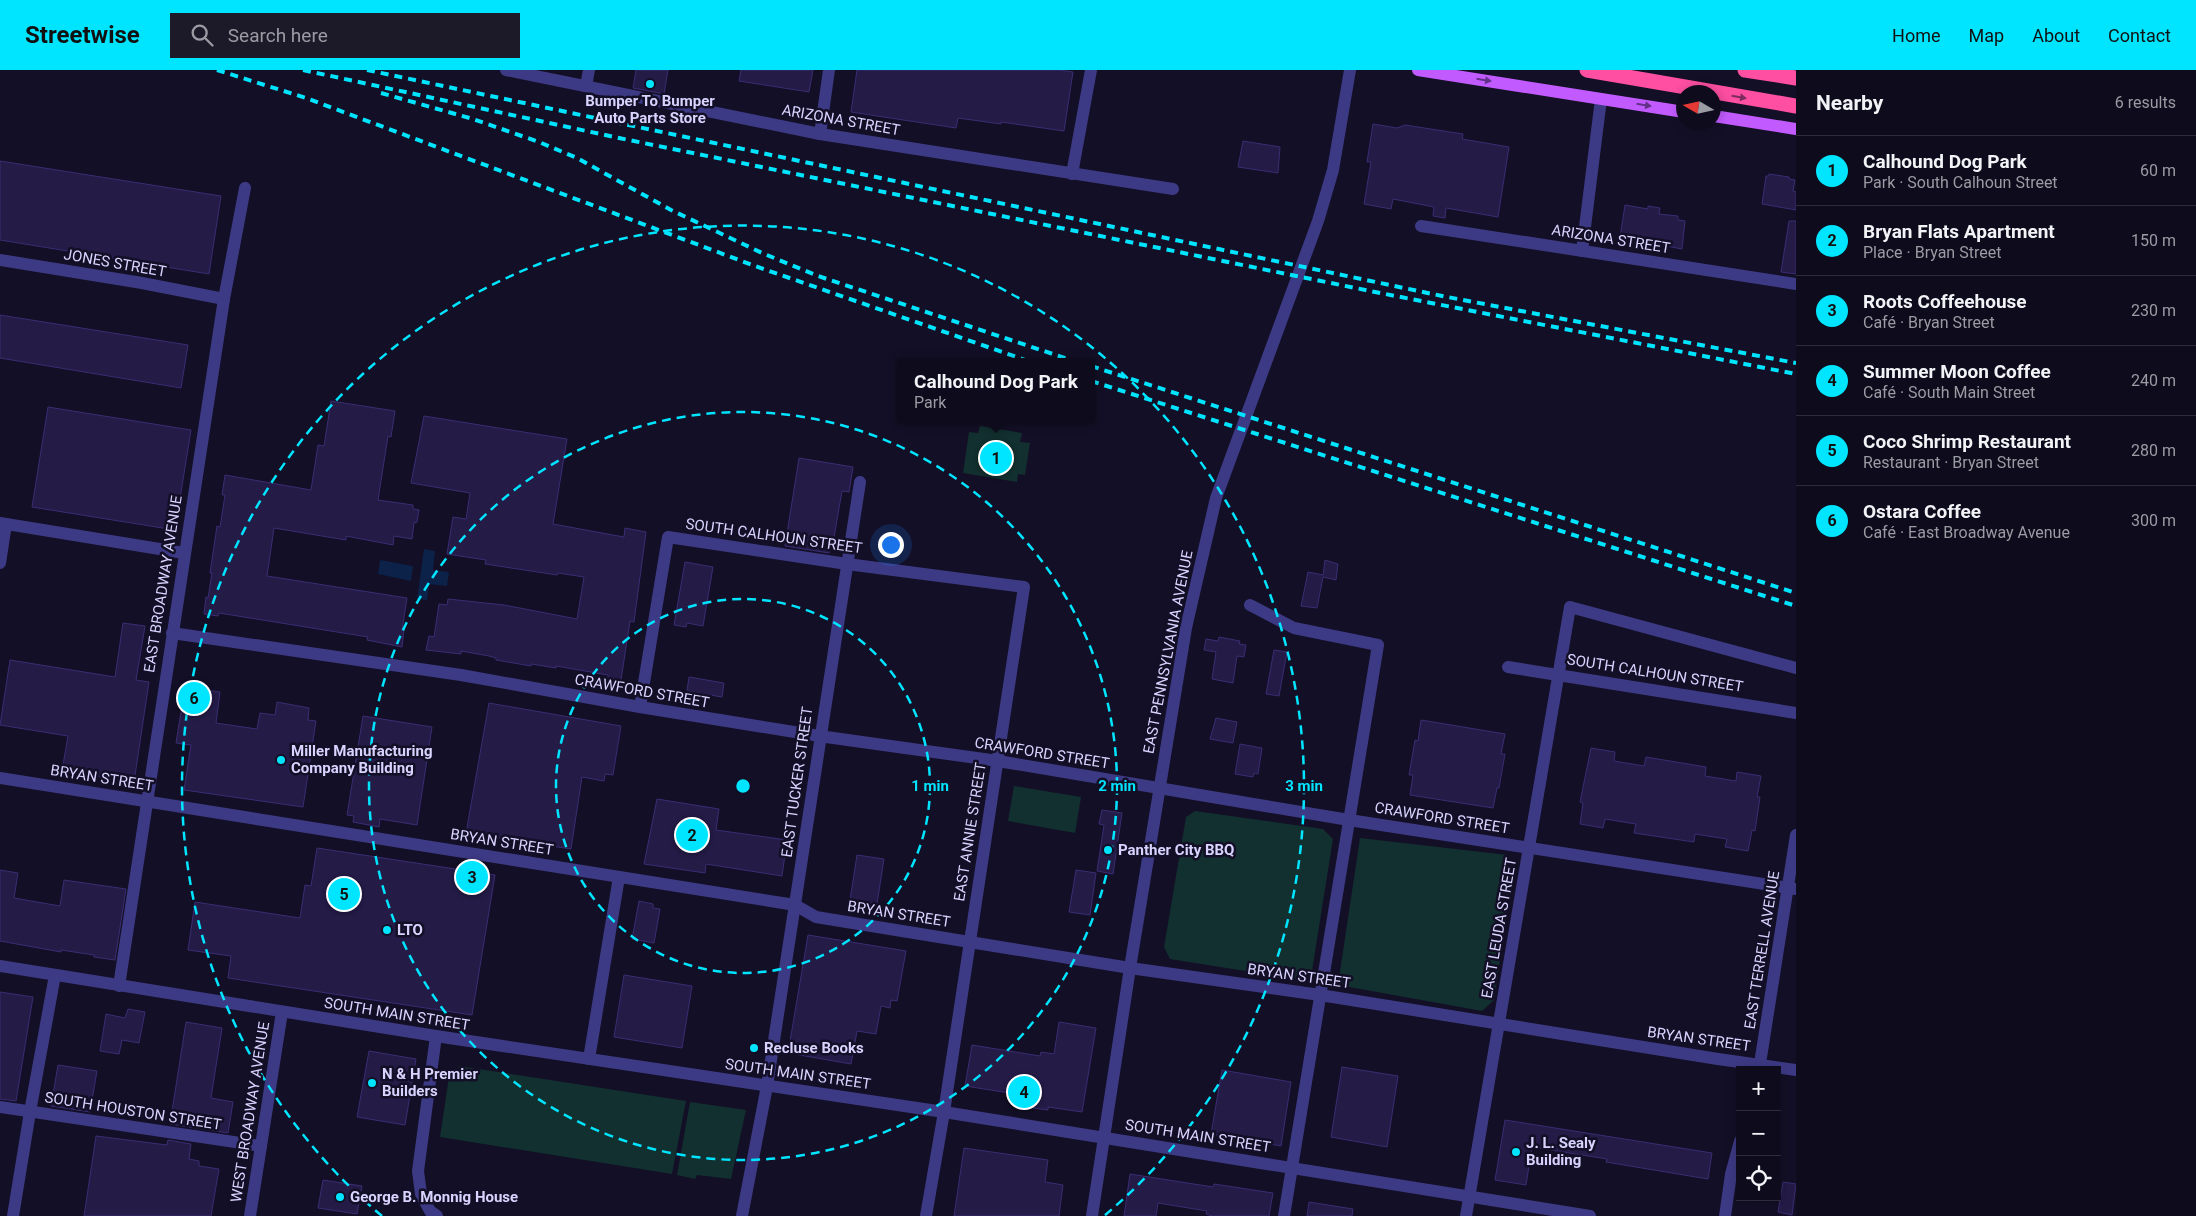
<!DOCTYPE html>
<html lang="en">
<head>
<meta charset="utf-8">
<style>
	:root { --surface:#0e0b1c; --page:#1c1929; --text:#f1f3f6; --muted:#9b9ba3; --line:#2e2b3b; --accent:#00e5ff }
	body { margin:0; font-family:Roboto,sans-serif; background:var(--page); color:var(--text) }
	.controls { position:absolute; right:15px; bottom:15px; display:grid; overflow:hidden; border-radius:0px; box-shadow:0 2px 12px #0003 }
	.controls button { width:45px; height:45px; display:grid; place-items:center; padding:0; border:0; border-bottom:1px solid var(--line); background:var(--surface); color:var(--text); font:25px sans-serif }
	.compass { position:absolute; left:1676px; top:15px; width:45px; height:45px; border-radius:50%; background:var(--surface); box-shadow:0 2px 12px #0003; rotate:279deg }
	.you { position:absolute; left:890px; top:474px; width:18px; height:18px; margin:-12px; border:4px solid #fff; border-radius:50%; background:#1a73e8; box-shadow:0 0 0 8px #1a73e833 }
	.badge { display:grid; place-items:center; width:32px; height:32px; border-radius:50%; background:var(--accent); color:#111; font-size:16px; font-weight:700 }
	.pin { position:absolute; translate:-50% -50%; border:2px solid #fff; box-shadow:0 1px 5px #0006 }
	.popup { position:absolute; left:897px; top:288px; width:198px; height:65px; box-sizing:border-box; display:grid; place-content:center; border-radius:0px; background:var(--surface); filter:drop-shadow(0 1px 4px #0005); font-size:16px; white-space:nowrap; color:var(--muted) }
	.popup b { font-size:19px; color:var(--text) }
	.popup::after { content:''; position:absolute; left:50%; top:100%; margin-left:-10px; border:10px solid transparent; border-top-color:var(--surface) }
	.list { margin:0; padding:0; list-style:none }
	h2 { display:flex; justify-content:space-between; align-items:center; height:65px; margin:0; padding:0 20px; font-size:21px }
	h2 small { font-size:16px; font-weight:400; color:var(--muted) }
	.list li { display:grid; grid-template-columns:32px 1fr auto; gap:15px; align-items:center; box-sizing:border-box; height:70px; padding:0 20px; border-top:1px solid var(--line) }
	.list b { display:block; font-size:19px; white-space:nowrap }
	.list p { margin:0; font-size:16px; white-space:nowrap; color:var(--muted) }
	.list em { font-size:16px; font-style:normal; color:var(--muted) }
	.icon { flex:none; width:28px; height:28px; fill:none; stroke:currentColor; stroke-width:2; stroke-linecap:round; stroke-linejoin:round }
	.map { position:relative; flex:none; width:1796px; height:1146px; overflow:hidden }
	header { display:flex; align-items:center; gap:30px; box-sizing:border-box; height:70px; padding:0 25px; background:var(--accent); color:#111 }
	header strong { font-size:24px }
	nav { display:flex; gap:28px; margin-inline-start:auto; font-size:18px }
	.search { width:350px; height:45px; background:var(--page); display:flex; align-items:center; gap:12px; box-sizing:border-box; padding:0 18px; border-radius:0px; color:var(--muted); font-size:19px }
	main { display:flex }
	aside { flex:1; background:var(--surface) }
	.map>svg:first-child { display:block }
	.green { fill:#12302f }
	.water { fill:#0c2248 }
	.building { fill:#241b47; stroke:#3b2d73 }
	.lines { fill:none; stroke-linecap:round; stroke-linejoin:round }
	.minor { stroke:#3d3a85; stroke-width:12 }
	.major { stroke:#c25bff; stroke-width:12 }
	.highway { stroke:#ff4fa3; stroke-width:15 }
	.rail { stroke:#00e5ff; stroke-width:4; stroke-dasharray:8 6; stroke-linecap:butt }
	.oneway { fill:#623188 }
	.oneway2 { fill:#7d2c5e }
	.ring { fill:none; stroke:#00e5ff; stroke-width:2.5; stroke-dasharray:9 6 }
	.poi-dot { fill:#00e5ff; stroke:#130f26; stroke-width:2 }
	.labels { text-anchor:middle; dominant-baseline:central; stroke-width:5; stroke-linejoin:round; paint-order:stroke }
	.poi-label { font-size:15px; font-weight:bold; fill:#d9d4ff; stroke:#130f26; text-anchor:start }
	.street-label { font-size:15px; fill:#d9d4ff; stroke:#130f26 }
	.centre { fill:#00e5ff; stroke:#130f26; stroke-width:2.5 }
	.ring-label { font-size:15px; text-anchor:middle; font-weight:bold; fill:#00e5ff; stroke:#130f26; stroke-width:5; stroke-linejoin:round; paint-order:stroke }
</style>
</head>
<body>
<header>
<strong>Streetwise</strong>
<div class="search"><svg class="icon" aria-label="search" viewBox="0 0 24 24"><circle cx="10" cy="10" r="6"/><path d="M15 15l6 6"/></svg>Search here</div>
<nav><a>Home</a><a>Map</a><a>About</a><a>Contact</a></nav>
</header>
<main>
<div class="map">
<svg width="1796" height="1146" viewBox="0 0 1796 1146">
	<rect width="100%" height="100%" fill="#130f26"/>
	<g class="green">
		<polygon points="980,356 1022,363 1020,372 1030,373 1025,405 1018,404 1017,412 963,403 969,362 978,363"/>
		<polygon points="1014,716 1081,727 1075,763 1008,751"/>
		<polygon points="1195,741 1323,759 1333,769 1312,901 1301,910 1170,889 1164,877 1186,747"/>
		<polygon points="1360,768 1508,785 1512,807 1494,930 1482,941 1338,915"/>
		<polygon points="459,996 686,1031 672,1104 440,1067 450,1000 458,1001"/>
		<polygon points="690,1032 746,1040 731,1109 697,1105 695,1109 677,1105"/>
	</g>
	<g class="water">
		<polygon points="424,479 435,481 433,500 449,502 447,516 429,514 427,530 417,529"/>
		<polygon points="380,490 413,496 411,511 378,504"/>
	</g>
	<g class="building">
		<polygon points="636,0 668,0 664,24 633,18"/>
		<polygon points="741,0 813,0 809,22 739,11"/>
		<polygon points="857,0 1060,0 1073,2 1064,61 1001,52 1001,54 958,48 956,58 851,42"/>
		<polygon points="1373,54 1397,58 1405,55 1463,64 1462,69 1509,77 1498,147 1446,138 1445,148 1433,146 1434,137 1393,129 1391,139 1364,134 1371,92 1367,92"/>
		<polygon points="1243,71 1280,77 1278,103 1238,97"/>
		<polygon points="0,91 221,126 209,204 0,170"/>
		<polygon points="1769,104 1789,107 1789,109 1795,110 1793,121 1796,122 1796,140 1762,134 1766,106 1769,106"/>
		<polygon points="1625,135 1648,139 1648,136 1660,138 1659,144 1678,146 1678,150 1685,151 1682,179 1620,167"/>
		<polygon points="1789,151 1796,151 1796,204 1781,202"/>
		<polygon points="0,245 188,275 181,318 0,288"/>
		<polygon points="331,331 395,341 391,367 388,366 378,430 413,435 413,439 419,440 417,452 414,453 412,469 394,466 393,475 346,466 346,470 274,458 267,506 407,528 402,560 404,560 402,577 367,570 368,567 219,543 218,546 204,544 206,527 208,528 212,503 210,503 217,456 220,457 225,425 222,425 225,405 311,420 318,375 324,376"/>
		<polygon points="48,337 191,360 175,460 32,437"/>
		<polygon points="424,346 567,369 553,454 624,467 625,458 646,462 634,552 630,551 621,610 608,608 608,605 556,596 556,598 531,594 531,596 496,590 496,588 489,586 461,581 461,584 426,580 429,566 434,567 439,534 447,535 448,529 504,535 577,549 584,507 558,503 557,505 485,494 486,490 447,484 453,447 466,449 470,423 411,413"/>
		<polygon points="799,388 853,397 849,422 842,421 832,479 830,479 829,483 785,476"/>
		<polygon points="1325,490 1338,494 1336,510 1323,507 1317,538 1301,536 1308,502 1323,505"/>
		<polygon points="685,492 713,497 703,556 687,553 686,557 674,555"/>
		<polygon points="123,553 145,556 136,610 149,612 134,712 62,701 68,666 0,655 10,590 115,607"/>
		<polygon points="1219,567 1240,571 1239,574 1246,575 1244,587 1237,586 1233,613 1212,609 1216,582 1204,580 1206,569 1218,571"/>
		<polygon points="1274,580 1287,582 1279,626 1266,624"/>
		<polygon points="689,607 724,613 722,627 687,621"/>
		<polygon points="185,617 220,622 216,653 257,659 260,643 275,645 277,632 309,638 308,650 316,651 303,737 184,720 191,675 176,673"/>
		<polygon points="489,633 621,656 613,705 605,704 604,711 582,707 571,779 466,763"/>
		<polygon points="363,646 432,657 417,755 380,749 379,757 353,752 354,746 347,745"/>
		<polygon points="1216,648 1237,652 1233,673 1210,669"/>
		<polygon points="1421,650 1505,664 1501,684 1505,684 1499,718 1497,718 1493,738 1410,725 1413,705 1409,705 1415,670 1418,671"/>
		<polygon points="1240,674 1262,678 1258,704 1254,703 1253,707 1235,704"/>
		<polygon points="1591,678 1615,682 1614,691 1644,696 1646,687 1706,697 1705,706 1736,711 1737,702 1761,706 1757,727 1760,727 1755,761 1752,760 1748,781 1725,777 1727,769 1695,764 1694,772 1634,763 1636,754 1605,749 1603,758 1580,754 1583,733 1580,732"/>
		<polygon points="657,729 719,739 716,760 787,770 782,806 706,794 705,803 644,794"/>
		<polygon points="1102,740 1122,743 1113,804 1097,801 1104,755 1099,754"/>
		<polygon points="317,778 495,805 472,945 228,908 231,886 188,880 195,832 300,848 305,815 311,816"/>
		<polygon points="857,785 884,789 877,834 850,830"/>
		<polygon points="0,800 18,803 14,828 60,836 64,810 126,819 115,890 94,887 94,885 61,880 61,882 0,871"/>
		<polygon points="1076,800 1096,803 1090,845 1069,842"/>
		<polygon points="639,831 653,834 653,838 660,839 654,873 632,869"/>
		<polygon points="808,865 906,881 897,931 891,930 890,938 881,936 876,964 857,961 851,994 788,983"/>
		<polygon points="624,905 692,916 682,978 614,967"/>
		<polygon points="0,922 33,927 16,1031 0,1029"/>
		<polygon points="128,939 145,942 139,973 122,970 119,984 100,981 106,944 125,948"/>
		<polygon points="186,952 222,958 211,1028 233,1032 228,1063 170,1054"/>
		<polygon points="1059,952 1096,958 1082,1042 1048,1037 1048,1040 1033,1038 1035,1027 965,1016 972,975 1040,986 1041,982 1054,984"/>
		<polygon points="369,981 416,989 405,1055 357,1047"/>
		<polygon points="58,995 97,1001 90,1042 51,1036"/>
		<polygon points="1342,997 1398,1006 1387,1077 1331,1067"/>
		<polygon points="1222,1000 1291,1012 1281,1076 1211,1064"/>
		<polygon points="1505,1050 1712,1083 1708,1109 1606,1092 1607,1089 1532,1077 1526,1115 1495,1110"/>
		<polygon points="96,1066 167,1075 168,1070 191,1074 189,1089 199,1091 199,1096 219,1099 211,1146 84,1146"/>
		<polygon points="964,1078 1048,1090 1045,1112 1063,1115 1059,1146 954,1146"/>
		<polygon points="1130,1104 1213,1117 1214,1114 1273,1123 1269,1146 1212,1146 1206,1144 1207,1141 1158,1133 1156,1146 1124,1146"/>
		<polygon points="323,1110 362,1116 357,1144 318,1138"/>
		<polygon points="1783,1112 1796,1114 1792,1145 1778,1142"/>
		<polygon points="1309,1132 1353,1139 1352,1146 1307,1146"/>
	</g>
	<g class="lines">
		<g class="minor">
			<polyline points="506,0 820,64 1173,119"/>
			<polyline points="586,16 589,0"/>
			<polyline points="820,64 829,0"/>
			<polyline points="1072,104 1091,0"/>
			<polyline points="1421,156 1796,214"/>
			<polyline points="1582,181 1601,29"/>
			<polyline points="0,190 142,213 224,229"/>
			<polyline points="0,453 184,483"/>
			<polyline points="0,493 6,454"/>
			<polyline points="1250,535 1294,558 1378,575 1284,1146"/>
			<polyline points="172,563 461,605 640,637 819,666 998,691 1349,750 1796,819"/>
			<polyline points="1508,597 1796,643"/>
			<polyline points="640,637 668,467 847,494 1024,517 944,1042 926,1146"/>
			<polyline points="0,708 795,835 816,847 1130,898 1320,925 1718,989 1796,1000"/>
			<polyline points="0,896 436,966 944,1042 1590,1146"/>
			<polyline points="119,916 224,229 245,118"/>
			<polyline points="436,966 418,1101 421,1124 430,1141 437,1146"/>
			<polyline points="589,989 619,807"/>
			<polyline points="1759,1000 1796,765"/>
			<polyline points="0,1037 261,1076"/>
			<polyline points="13,1146 30,1042 55,905"/>
			<polyline points="250,1146 282,942"/>
			<polyline points="742,1146 767,1016 860,412"/>
			<polyline points="1092,1146 1130,898 1186,558 1216,428 1318,151 1333,100 1350,0"/>
			<polyline points="1466,1146 1570,537 1796,598"/>
			<polyline points="1725,1146 1731,1104 1740,1071"/>
		</g>
		<g class="major">
			<polyline points="1418,0 1684,42"/>
			<polyline points="1714,46 1796,59"/>
		</g>
		<g class="highway">
			<polyline points="1587,0 1796,36"/>
			<polyline points="1745,0 1796,8"/>
		</g>
		<g class="rail">
			<polyline points="217,0 306,28 755,196 1031,292"/>
			<polyline points="303,0 619,68 1375,222 1796,304"/>
			<polyline points="367,0 1442,226 1796,293"/>
			<polyline points="381,23 473,49 539,72 577,88 671,140 762,183 818,206 1077,292"/>
			<polyline points="1091,296 1796,523"/>
			<polyline points="1091,311 1796,536"/>
		</g>
	</g>
	<defs><path id="oneway-solid" d="M-6-.8H1V-3.2L6.5 0L1 3.2V.8H-6Z" transform="scale(1.25)"/></defs>
	<g class="oneway">
		<use href="#oneway-solid" transform="translate(1484 10) rotate(9)"/>
		<use href="#oneway-solid" transform="translate(1644 35) rotate(9)"/>
	</g>
	<use class="oneway2" href="#oneway-solid" transform="translate(1739 27) rotate(10)"/>
	<g class="ring">
		<circle cx="743" cy="716" r="187"/>
		<circle cx="743" cy="716" r="374"/>
		<path d="M382 1146A561 561 0 1 1 1104 1146"/>
	</g>
	<g class="poi-dot">
		<circle cx="650" cy="14" r="5"/>
		<circle cx="281" cy="690" r="5"/>
		<circle cx="1108" cy="780" r="5"/>
		<circle cx="387" cy="860" r="5"/>
		<circle cx="754" cy="978" r="5"/>
		<circle cx="372" cy="1013" r="5"/>
		<circle cx="1516" cy="1082" r="5"/>
		<circle cx="340" cy="1127" r="5"/>
	</g>
	<g class="labels">
		<g class="poi-label">
			<text x="650" y="31" text-anchor="middle">Bumper To Bumper<tspan x="650" dy="17">Auto Parts Store</tspan></text>
			<text x="291" y="681">Miller Manufacturing<tspan x="291" dy="17">Company Building</tspan></text>
			<text x="1118" y="780">Panther City BBQ</text>
			<text x="397" y="860">LTO</text>
			<text x="764" y="978">Recluse Books</text>
			<text x="382" y="1004">N &amp; H Premier<tspan x="382" dy="17">Builders</tspan></text>
			<text x="1526" y="1073">J. L. Sealy<tspan x="1526" dy="17">Building</tspan></text>
			<text x="350" y="1127">George B. Monnig House</text>
		</g>
		<g class="street-label">
			<text transform="translate(841 50) rotate(10)">ARIZONA STREET</text>
			<text transform="translate(1611 169) rotate(9)">ARIZONA STREET</text>
			<text transform="translate(115 193) rotate(10)">JONES STREET</text>
			<text transform="translate(774 466) rotate(8)">SOUTH CALHOUN STREET</text>
			<text transform="translate(163 514) rotate(-81)">EAST BROADWAY AVENUE</text>
			<text transform="translate(1168 582) rotate(-79)">EAST PENNSYLVANIA AVENUE</text>
			<text transform="translate(1655 603) rotate(9)">SOUTH CALHOUN STREET</text>
			<text transform="translate(642 621) rotate(10)">CRAWFORD STREET</text>
			<text transform="translate(1042 683) rotate(9)">CRAWFORD STREET</text>
			<text transform="translate(102 708) rotate(9)">BRYAN STREET</text>
			<text transform="translate(797 712) rotate(-82)">EAST TUCKER STREET</text>
			<text transform="translate(1442 748) rotate(9)">CRAWFORD STREET</text>
			<text transform="translate(970 762) rotate(-81)">EAST ANNIE STREET</text>
			<text transform="translate(502 772) rotate(9)">BRYAN STREET</text>
			<text transform="translate(899 844) rotate(9)">BRYAN STREET</text>
			<text transform="translate(1499 858) rotate(-80)">EAST LEUDA STREET</text>
			<text transform="translate(1762 880) rotate(-81)">EAST TERRELL AVENUE</text>
			<text transform="translate(1299 906) rotate(8)">BRYAN STREET</text>
			<text transform="translate(397 944) rotate(9)">SOUTH MAIN STREET</text>
			<text transform="translate(1699 969) rotate(8)">BRYAN STREET</text>
			<text transform="translate(798 1004) rotate(8)">SOUTH MAIN STREET</text>
			<text transform="translate(133 1041) rotate(9)">SOUTH HOUSTON STREET</text>
			<text transform="translate(250 1042) rotate(-81)">WEST BROADWAY AVENUE</text>
			<text transform="translate(1198 1066) rotate(9)">SOUTH MAIN STREET</text>
		</g>
	</g>
	<circle cx="743" cy="716" r="8" class="centre"/>
	<g class="ring-label">
		<text x="930" y="721">1 min</text>
		<text x="1117" y="721">2 min</text>
		<text x="1304" y="721">3 min</text>
	</g>
</svg>
<div class="controls">
<button>+</button>
<button>−</button>
<button><svg class="icon" aria-label="locate" viewBox="0 0 24 24"><circle cx="12" cy="12" r="6"/><path d="M12 2v4M12 18v4M2 12h4M18 12h4"/></svg></button>
</div>
<svg class="compass" viewBox="-18 -18 36 36"><path d="M0-13l5 13h-10z" fill="#e53935"/><path d="M0 13l5-13h-10z" fill="#9b9ba3"/></svg>
<div class="you"></div>
<div class="pin badge" style="left:996px;top:388px">1</div>
<div class="popup"><b>Calhound Dog Park</b>Park</div>
<div class="pin badge" style="left:692px;top:765px">2</div>
<div class="pin badge" style="left:472px;top:807px">3</div>
<div class="pin badge" style="left:1024px;top:1022px">4</div>
<div class="pin badge" style="left:344px;top:824px">5</div>
<div class="pin badge" style="left:194px;top:628px">6</div>
</div>
<aside>
<h2>Nearby<small>6 results</small></h2>
<ul class="list">
<li><span class="badge">1</span><div><b>Calhound Dog Park</b><p>Park · South Calhoun Street</p></div><em>60 m</em></li>
<li><span class="badge">2</span><div><b>Bryan Flats Apartment</b><p>Place · Bryan Street</p></div><em>150 m</em></li>
<li><span class="badge">3</span><div><b>Roots Coffeehouse</b><p>Café · Bryan Street</p></div><em>230 m</em></li>
<li><span class="badge">4</span><div><b>Summer Moon Coffee</b><p>Café · South Main Street</p></div><em>240 m</em></li>
<li><span class="badge">5</span><div><b>Coco Shrimp Restaurant</b><p>Restaurant · Bryan Street</p></div><em>280 m</em></li>
<li><span class="badge">6</span><div><b>Ostara Coffee</b><p>Café · East Broadway Avenue</p></div><em>300 m</em></li>
</ul>
</aside>
</main>
</body>
</html>
